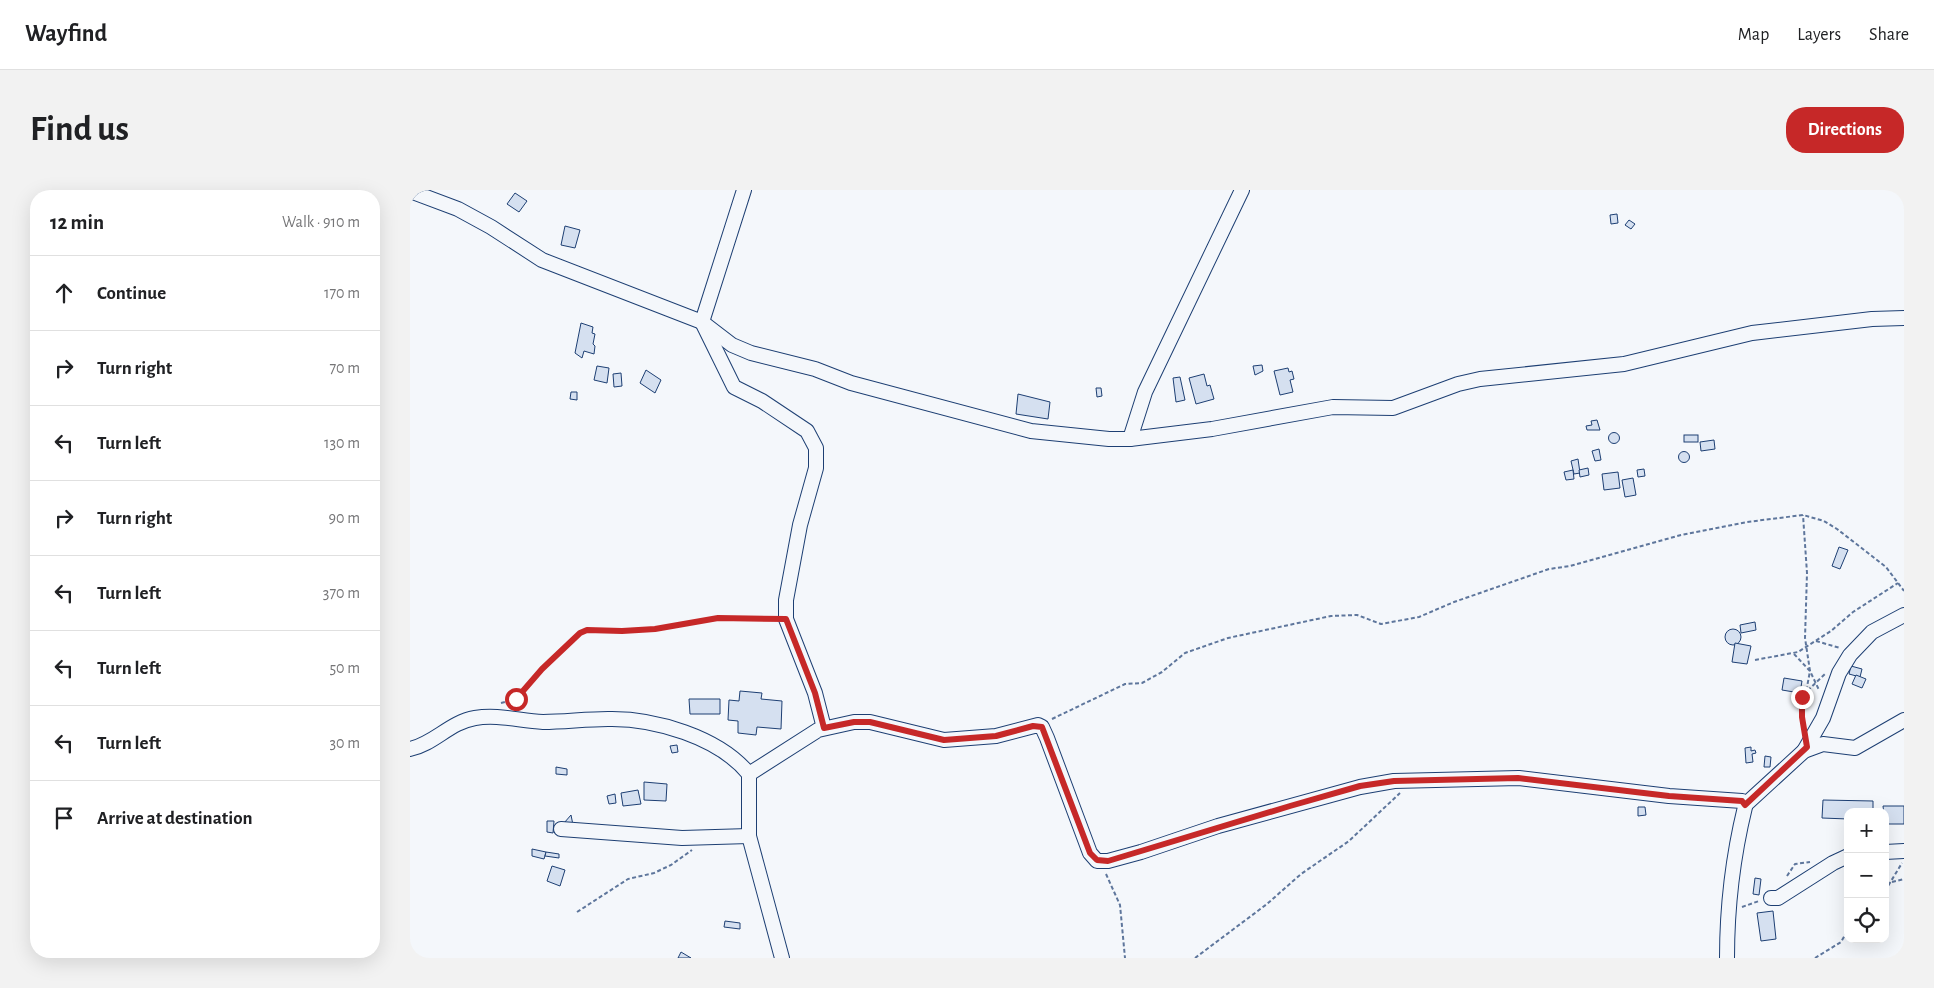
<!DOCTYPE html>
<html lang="en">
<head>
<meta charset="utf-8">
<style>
	:root { --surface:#fff; --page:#f2f2f2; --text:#202124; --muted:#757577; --line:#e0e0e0; --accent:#c62828 }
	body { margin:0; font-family:"Alegreya Sans",sans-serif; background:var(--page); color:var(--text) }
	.controls { position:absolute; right:15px; bottom:15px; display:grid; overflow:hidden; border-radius:10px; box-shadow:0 5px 20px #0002 }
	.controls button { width:45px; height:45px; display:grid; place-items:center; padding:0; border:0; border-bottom:1px solid var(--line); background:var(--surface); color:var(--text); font:25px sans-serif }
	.stop { position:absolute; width:15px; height:15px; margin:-11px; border:4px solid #c62828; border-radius:50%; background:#fff }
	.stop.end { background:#c62828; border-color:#fff; box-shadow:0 1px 5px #0008 }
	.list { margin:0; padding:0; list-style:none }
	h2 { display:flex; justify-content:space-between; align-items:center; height:65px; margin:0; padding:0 20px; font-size:21px }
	h2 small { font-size:16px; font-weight:400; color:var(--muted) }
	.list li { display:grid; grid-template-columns:32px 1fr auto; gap:15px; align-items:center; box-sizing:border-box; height:75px; padding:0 20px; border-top:1px solid var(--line) }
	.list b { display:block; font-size:19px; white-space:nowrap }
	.list em { font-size:16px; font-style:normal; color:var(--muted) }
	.icon { flex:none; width:28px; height:28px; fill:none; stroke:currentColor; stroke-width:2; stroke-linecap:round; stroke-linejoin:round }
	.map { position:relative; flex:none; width:1494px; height:768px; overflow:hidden; border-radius:20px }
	header { display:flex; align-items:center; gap:30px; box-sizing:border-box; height:70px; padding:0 25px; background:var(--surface); border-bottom:1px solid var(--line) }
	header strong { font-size:24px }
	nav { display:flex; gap:28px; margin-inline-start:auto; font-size:18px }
	.intro { display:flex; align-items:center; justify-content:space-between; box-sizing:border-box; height:120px; padding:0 30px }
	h1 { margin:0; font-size:35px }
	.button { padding:12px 22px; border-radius:20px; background:var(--accent); color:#fff; font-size:18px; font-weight:700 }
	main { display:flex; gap:30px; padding:0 30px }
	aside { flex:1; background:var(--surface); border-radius:20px; box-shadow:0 5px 20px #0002 }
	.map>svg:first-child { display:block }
	.building { fill:#d5e0f0; stroke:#1d3f73 }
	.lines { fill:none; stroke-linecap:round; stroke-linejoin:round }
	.minor-casing { stroke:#1d3f73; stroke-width:16 }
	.path { stroke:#5e769c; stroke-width:2; stroke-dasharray:4 2.5; stroke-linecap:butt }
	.minor { stroke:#f4f7fb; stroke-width:14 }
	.route { stroke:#c62828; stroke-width:6 }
</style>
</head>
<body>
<header>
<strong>Wayfind</strong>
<nav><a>Map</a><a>Layers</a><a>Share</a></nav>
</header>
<div class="intro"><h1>Find us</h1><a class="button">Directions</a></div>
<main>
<aside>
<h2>12 min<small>Walk · 910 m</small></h2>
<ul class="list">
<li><svg class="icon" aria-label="ahead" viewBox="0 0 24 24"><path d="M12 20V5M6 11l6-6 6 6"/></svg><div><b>Continue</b></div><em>170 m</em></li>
<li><svg class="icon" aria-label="right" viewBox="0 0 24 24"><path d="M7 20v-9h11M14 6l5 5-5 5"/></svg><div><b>Turn right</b></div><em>70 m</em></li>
<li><svg class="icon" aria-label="left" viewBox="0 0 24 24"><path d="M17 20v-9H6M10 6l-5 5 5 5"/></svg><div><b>Turn left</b></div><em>130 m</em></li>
<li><svg class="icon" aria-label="right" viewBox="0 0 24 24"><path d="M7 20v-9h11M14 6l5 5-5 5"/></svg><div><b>Turn right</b></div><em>90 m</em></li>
<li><svg class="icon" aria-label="left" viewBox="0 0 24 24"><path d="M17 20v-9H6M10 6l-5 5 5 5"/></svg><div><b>Turn left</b></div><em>370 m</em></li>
<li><svg class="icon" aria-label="left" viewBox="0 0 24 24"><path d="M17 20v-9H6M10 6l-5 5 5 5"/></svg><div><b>Turn left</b></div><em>50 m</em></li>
<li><svg class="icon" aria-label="left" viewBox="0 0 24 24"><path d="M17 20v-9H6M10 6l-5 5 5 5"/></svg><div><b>Turn left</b></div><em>30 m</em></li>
<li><svg class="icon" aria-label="arrive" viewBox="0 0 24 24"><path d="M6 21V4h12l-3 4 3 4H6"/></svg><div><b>Arrive at destination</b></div></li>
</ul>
</aside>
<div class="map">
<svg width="1494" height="768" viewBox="0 0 1494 768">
	<rect width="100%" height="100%" fill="#f4f7fb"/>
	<g class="building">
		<polygon points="105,3 117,11 109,22 97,14"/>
		<polygon points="1207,24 1208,33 1201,34 1200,25"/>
		<polygon points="1219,30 1225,34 1221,39 1215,35"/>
		<polygon points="155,36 170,40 165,58 151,55"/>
		<polygon points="171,133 183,137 182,143 185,144 183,154 185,156 184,164 174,161 172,168 165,163"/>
		<polygon points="852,175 853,181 845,185 843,176"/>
		<polygon points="187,176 199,178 197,193 184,190"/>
		<polygon points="878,178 879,182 882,181 884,189 880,190 883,202 870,205 864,181"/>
		<polygon points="236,180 251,190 245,203 230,193"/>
		<polygon points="211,183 212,196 204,197 203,184"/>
		<polygon points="794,184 797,196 800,195 804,209 786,214 779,188"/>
		<polygon points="770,187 775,210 766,212 763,188"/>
		<polygon points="686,198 691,198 692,206 687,207"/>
		<polygon points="161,202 167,202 167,210 160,209"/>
		<polygon points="608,204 640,212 638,229 606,224"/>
		<polygon points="1187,230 1190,240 1177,240 1176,236 1182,235 1181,231"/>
		<circle cx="1204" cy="248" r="5.5"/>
		<rect x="1274" y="245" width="14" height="7"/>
		<polygon points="1304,250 1305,259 1291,261 1290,252"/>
		<polygon points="1189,259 1191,270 1185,271 1182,261"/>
		<circle cx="1274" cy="267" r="5.5"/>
		<polygon points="1168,269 1170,283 1164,284 1161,271"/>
		<polygon points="1178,278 1179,285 1170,287 1169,280"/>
		<polygon points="1234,279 1235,286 1228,287 1227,280"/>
		<polygon points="1163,280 1164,289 1156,290 1154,282"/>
		<polygon points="1208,282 1210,298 1194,300 1192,284"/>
		<polygon points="1223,288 1226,305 1215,307 1212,290"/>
		<polygon points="1429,357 1438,360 1430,379 1422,376"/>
		<polygon points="1345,432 1346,440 1331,443 1330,435"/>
		<circle cx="1323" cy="447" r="8"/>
		<polygon points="1325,453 1341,456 1337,474 1322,472"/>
		<polygon points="1441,476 1452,479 1450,487 1439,484"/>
		<polygon points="1446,485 1456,489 1452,498 1442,494"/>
		<polygon points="1374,488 1392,491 1390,503 1372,500"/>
		<polygon points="330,501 352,503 351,509 372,511 371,539 347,537 346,545 328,543 328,531 318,530 319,510 329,511"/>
		<polygon points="279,509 310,509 310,524 280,524"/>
		<polygon points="267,555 268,562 262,563 260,556"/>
		<polygon points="1341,557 1341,561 1345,560 1346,563 1342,564 1343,572 1336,573 1335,558"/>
		<polygon points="1355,566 1361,567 1360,577 1354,577"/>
		<polygon points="146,577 157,579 157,585 146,584"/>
		<polygon points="234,592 257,594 256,611 234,610"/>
		<polygon points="228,600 231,614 213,616 211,603"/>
		<polygon points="205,604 206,613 199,614 197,606"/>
		<polygon points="1413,610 1463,611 1463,622 1438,622 1438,629 1412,628"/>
		<polygon points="1473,616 1494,616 1494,634 1475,634"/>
		<polygon points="1228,617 1235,617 1236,625 1228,626"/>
		<polygon points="161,625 163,635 154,633"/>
		<polygon points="137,631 144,631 143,643 137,642"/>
		<polygon points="122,659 136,662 134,669 122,666"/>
		<polygon points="136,662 149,664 149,668 135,666"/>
		<polygon points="142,676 155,680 150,696 137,691"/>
		<polygon points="1345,688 1351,689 1349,705 1343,704"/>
		<polygon points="1363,721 1366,749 1351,751 1347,723"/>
		<polygon points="315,731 330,733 330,739 314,737"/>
		<polygon points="271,762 281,768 268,768"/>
	</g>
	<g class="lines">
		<g class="minor-casing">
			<g id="minor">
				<polyline points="334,0 292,132 324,197 352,211 397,241 406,258 406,278 390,335 376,410 376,429 405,503 414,538"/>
				<polyline points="0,1 48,19 81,37 132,70 292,132 322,155 341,163 405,179 441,193 621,241 699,249 720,249 802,239 923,217 983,218 1048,194 1070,189 1214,174 1342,143 1462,129 1494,128"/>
				<polyline points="720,249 735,202 832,0"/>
				<path d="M0,559C24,554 40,532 65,528C88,524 110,531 133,532C154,532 176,529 198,529C244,528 309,547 339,584V646L372,768"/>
				<polyline points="1394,561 1413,528 1429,483 1440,465 1462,442 1494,425"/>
				<path d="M339,584L408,540L444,532H460L534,550L586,546L628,535L632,537L637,548L680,663L687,671H698L731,662L808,636L950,597L984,591L1109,588L1259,606L1332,611L1335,617C1323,666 1317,718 1317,768"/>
				<polyline points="1335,615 1394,561 1413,554 1445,558 1494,530"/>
				<polyline points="151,639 272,648 339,646"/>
				<polyline points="1475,662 1494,661"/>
				<polyline points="1361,708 1368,708 1423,673 1438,666"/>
			</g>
		</g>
		<g class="path">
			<polyline points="1406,451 1430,458"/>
			<polyline points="1384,464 1400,481 1409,500"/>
			<polyline points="1345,470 1388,462 1421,441 1443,422 1488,393"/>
			<polyline points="1393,505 1415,484"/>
			<polyline points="91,513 106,509 132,479 170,443 177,440 245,439 308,428 363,429"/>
			<polyline points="642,529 715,494 732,493 752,482 775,463 818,448 921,426 947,425 971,434 1009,427 1044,412 1139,379 1160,376 1271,345 1337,332 1393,325 1414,331 1427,339 1476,377 1494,401"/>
			<polyline points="1393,538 1391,511 1397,497 1400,481 1395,448 1397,383 1393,325"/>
			<polyline points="696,684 710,715 715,768"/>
			<polyline points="1377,686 1385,674 1400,672"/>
			<polyline points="1482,692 1494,689"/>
			<polyline points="1475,701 1492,673"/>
			<polyline points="1332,717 1349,711"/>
			<polyline points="167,722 218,689 244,683 261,675 282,660"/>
			<polyline points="785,768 857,714 891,684 939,651 990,603"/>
			<polyline points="1405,768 1431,752 1438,740"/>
		</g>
		<use href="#minor" class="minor"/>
	</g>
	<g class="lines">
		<polyline class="route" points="106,509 132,479 170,443 177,440 212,441 245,439 308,428 376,429 405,503 414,538 444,532 460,532 534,550 586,546 623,536 632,537 680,663 687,670 698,671 880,616 950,596 984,591 1108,588 1259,606 1332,611 1335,615 1397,557 1392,527 1392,507"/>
	</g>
</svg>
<div class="controls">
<button>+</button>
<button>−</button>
<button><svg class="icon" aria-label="locate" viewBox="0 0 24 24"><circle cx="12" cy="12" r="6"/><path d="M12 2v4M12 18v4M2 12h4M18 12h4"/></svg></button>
</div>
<div class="stop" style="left:106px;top:509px"></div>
<div class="stop end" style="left:1392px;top:507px"></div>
</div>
</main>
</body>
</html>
